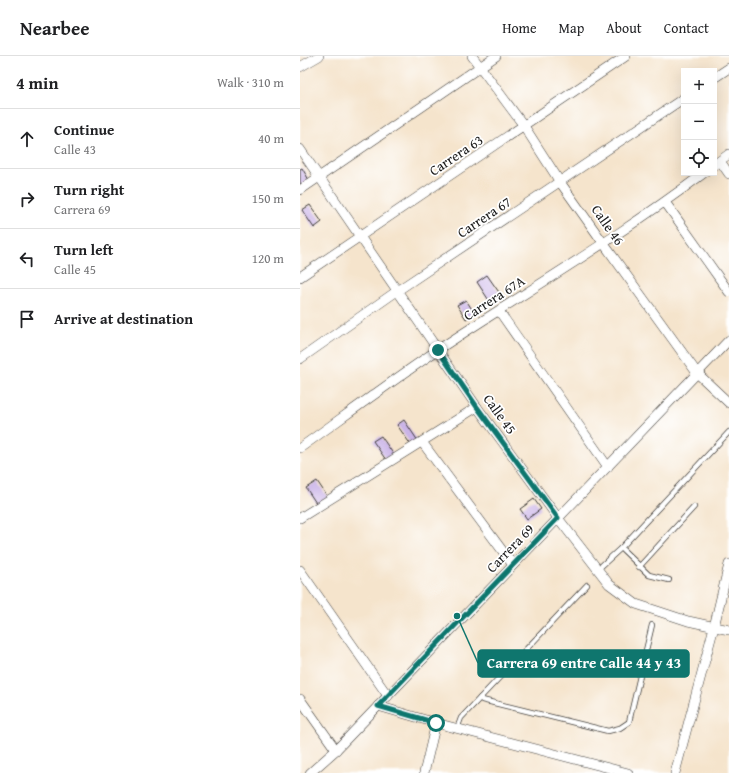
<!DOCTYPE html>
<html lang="en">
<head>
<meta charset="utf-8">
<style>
	:root { --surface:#fff; --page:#f2f2f2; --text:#202124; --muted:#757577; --line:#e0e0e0 }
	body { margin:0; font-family:"Gentium Book Plus",serif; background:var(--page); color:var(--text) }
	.controls { position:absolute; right:12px; top:12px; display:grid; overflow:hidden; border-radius:0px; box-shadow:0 4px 16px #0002 }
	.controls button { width:36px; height:36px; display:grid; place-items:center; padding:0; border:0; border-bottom:1px solid var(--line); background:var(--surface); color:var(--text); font:20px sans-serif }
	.stop { position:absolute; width:12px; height:12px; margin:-9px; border:3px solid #0f766e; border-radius:50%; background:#fff }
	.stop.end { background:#0f766e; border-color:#fff; box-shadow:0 1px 4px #0008 }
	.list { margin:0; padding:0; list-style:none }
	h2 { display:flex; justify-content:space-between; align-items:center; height:52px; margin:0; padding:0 16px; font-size:17px }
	h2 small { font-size:13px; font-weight:400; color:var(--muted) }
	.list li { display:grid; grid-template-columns:26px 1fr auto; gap:12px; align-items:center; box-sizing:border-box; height:60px; padding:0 16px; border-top:1px solid var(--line) }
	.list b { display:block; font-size:15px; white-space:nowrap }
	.list p { margin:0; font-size:13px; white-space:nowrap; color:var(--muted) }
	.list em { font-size:13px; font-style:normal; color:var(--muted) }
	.icon { flex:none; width:22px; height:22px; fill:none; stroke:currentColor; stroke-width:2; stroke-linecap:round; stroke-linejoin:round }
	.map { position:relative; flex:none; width:429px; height:717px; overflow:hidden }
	header { display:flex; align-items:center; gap:24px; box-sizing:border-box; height:56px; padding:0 20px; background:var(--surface); border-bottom:1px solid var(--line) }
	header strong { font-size:19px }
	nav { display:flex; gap:22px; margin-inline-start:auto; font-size:14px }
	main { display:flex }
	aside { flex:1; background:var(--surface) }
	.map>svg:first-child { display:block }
	.building { fill:#cab4e7 }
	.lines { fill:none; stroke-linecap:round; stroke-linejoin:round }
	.service-casing { stroke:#3d3a36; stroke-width:6 }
	.minor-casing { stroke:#3d3a36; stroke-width:10 }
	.service { stroke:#fff; stroke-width:4.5 }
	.minor { stroke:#fff; stroke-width:9 }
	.route { stroke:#0f766e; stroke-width:5 }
	.labels { text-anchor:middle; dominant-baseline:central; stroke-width:3.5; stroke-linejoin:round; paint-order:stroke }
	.street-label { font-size:14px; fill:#1c1c1c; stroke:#fff }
	.leader { fill:none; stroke:#0f766e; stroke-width:1.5 }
	.callout-dot { fill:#0f766e; stroke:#fff; stroke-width:1.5 }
	.callout { fill:#0f766e; stroke:#0f766e; stroke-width:1.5 }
	.callout-label { font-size:15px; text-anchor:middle; font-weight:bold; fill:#fff }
</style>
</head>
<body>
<header>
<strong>Nearbee</strong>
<nav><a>Home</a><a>Map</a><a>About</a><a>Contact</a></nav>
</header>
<main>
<aside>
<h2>4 min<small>Walk · 310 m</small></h2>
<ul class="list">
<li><svg class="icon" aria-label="ahead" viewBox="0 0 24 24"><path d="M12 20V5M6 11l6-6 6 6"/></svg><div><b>Continue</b><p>Calle 43</p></div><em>40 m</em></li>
<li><svg class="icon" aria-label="right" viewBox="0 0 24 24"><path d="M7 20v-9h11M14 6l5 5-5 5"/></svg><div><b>Turn right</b><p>Carrera 69</p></div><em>150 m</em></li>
<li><svg class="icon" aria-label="left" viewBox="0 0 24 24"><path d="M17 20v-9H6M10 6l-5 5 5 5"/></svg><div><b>Turn left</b><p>Calle 45</p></div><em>120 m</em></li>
<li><svg class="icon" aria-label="arrive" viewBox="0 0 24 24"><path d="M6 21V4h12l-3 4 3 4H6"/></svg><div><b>Arrive at destination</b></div></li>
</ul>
</aside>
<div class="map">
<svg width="429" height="717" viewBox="0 0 429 717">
	<rect width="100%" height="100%" fill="#fff"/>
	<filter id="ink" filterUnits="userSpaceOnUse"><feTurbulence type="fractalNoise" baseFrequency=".025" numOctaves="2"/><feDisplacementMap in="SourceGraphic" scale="8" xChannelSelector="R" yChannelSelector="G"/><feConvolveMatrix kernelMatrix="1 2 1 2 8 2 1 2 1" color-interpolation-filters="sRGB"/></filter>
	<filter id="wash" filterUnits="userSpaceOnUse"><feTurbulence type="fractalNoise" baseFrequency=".012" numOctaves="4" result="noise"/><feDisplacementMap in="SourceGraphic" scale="16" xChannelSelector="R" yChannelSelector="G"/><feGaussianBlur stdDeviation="0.9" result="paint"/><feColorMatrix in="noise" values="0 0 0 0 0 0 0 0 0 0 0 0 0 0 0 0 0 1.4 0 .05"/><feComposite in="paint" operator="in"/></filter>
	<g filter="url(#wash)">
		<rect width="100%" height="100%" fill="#f5e4cc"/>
		<g id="blocks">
			<g class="building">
				<polygon points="2,112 9,124 0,130 0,113"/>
				<polygon points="10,149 22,166 14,172 2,154"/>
				<polygon points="187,219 203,242 192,249 177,226"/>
				<polygon points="166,244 175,258 166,263 157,249"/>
				<polygon points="104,364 118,385 111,389 97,369"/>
				<polygon points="81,380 94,399 86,404 73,385"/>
				<polygon points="17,425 29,443 18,450 6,432"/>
				<polygon points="234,443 241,453 227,463 220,453"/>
			</g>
		</g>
	</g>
	<g filter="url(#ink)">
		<use href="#blocks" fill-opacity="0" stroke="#3d3a36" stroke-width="1"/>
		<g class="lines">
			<g class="service-casing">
				<g id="service">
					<polyline points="321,492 349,519 369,524"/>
					<polyline points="339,511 394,451"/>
					<polyline points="298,513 321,492 429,376"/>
					<polyline points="180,642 182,644 308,675 320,672 329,666 352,569"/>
					<polyline points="157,673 161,662 287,529"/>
				</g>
			</g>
			<g class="minor-casing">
				<g id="minor">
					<polyline points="172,0 224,70 260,126 304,188 397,317 429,347"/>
					<polyline points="0,11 19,0"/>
					<polyline points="414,22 429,12"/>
					<polyline points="0,93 177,351 258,462 309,528 336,548 388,565 429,574"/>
					<polyline points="420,105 429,118"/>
					<polyline points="414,109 429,98"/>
					<polyline points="0,134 196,0"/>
					<polyline points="365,146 429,236"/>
					<polyline points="0,221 326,0"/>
					<polyline points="199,255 308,411"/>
					<polyline points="0,303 97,235 384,42"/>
					<polyline points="122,386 213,509"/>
					<path d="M0,392C46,359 92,325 139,293C227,235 319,181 404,117"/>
					<polyline points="0,462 177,351"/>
					<polyline points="0,514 88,640"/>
					<polyline points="0,643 36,694"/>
					<polyline points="78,650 136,667 328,717"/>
					<polyline points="10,717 36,694 429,284"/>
					<polyline points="124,717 136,667"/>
					<polyline points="375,717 414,571 429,508"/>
				</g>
			</g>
			<use href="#service" class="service"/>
			<use href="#minor" class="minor"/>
		</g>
	</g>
	<g class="lines" filter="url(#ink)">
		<polyline class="route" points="136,667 78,650 258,462 177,351 138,294"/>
	</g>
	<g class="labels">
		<g class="street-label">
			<text transform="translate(156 99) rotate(-34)">Carrera 63</text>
			<text transform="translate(184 161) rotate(-34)">Carrera 67</text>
			<text transform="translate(308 169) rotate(55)">Calle 46</text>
			<text transform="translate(194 242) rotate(-33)">Carrera 67A</text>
			<text transform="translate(200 358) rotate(54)">Calle 45</text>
			<text transform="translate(210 492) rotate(-46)">Carrera 69</text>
		</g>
	</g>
	<path class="leader" d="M157 560L178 607"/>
	<circle class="callout-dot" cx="157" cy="560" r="4"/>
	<rect class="callout" x="178" y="594" width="211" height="27" rx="4"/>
	<g class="callout-label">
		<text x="284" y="612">Carrera 69 entre Calle 44 y 43</text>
	</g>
</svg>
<div class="controls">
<button>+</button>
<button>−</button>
<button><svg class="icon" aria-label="locate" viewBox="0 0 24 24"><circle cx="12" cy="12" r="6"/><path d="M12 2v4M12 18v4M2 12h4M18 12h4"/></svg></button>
</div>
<div class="stop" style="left:136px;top:667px"></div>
<div class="stop end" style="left:138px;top:294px"></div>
</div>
</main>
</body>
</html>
